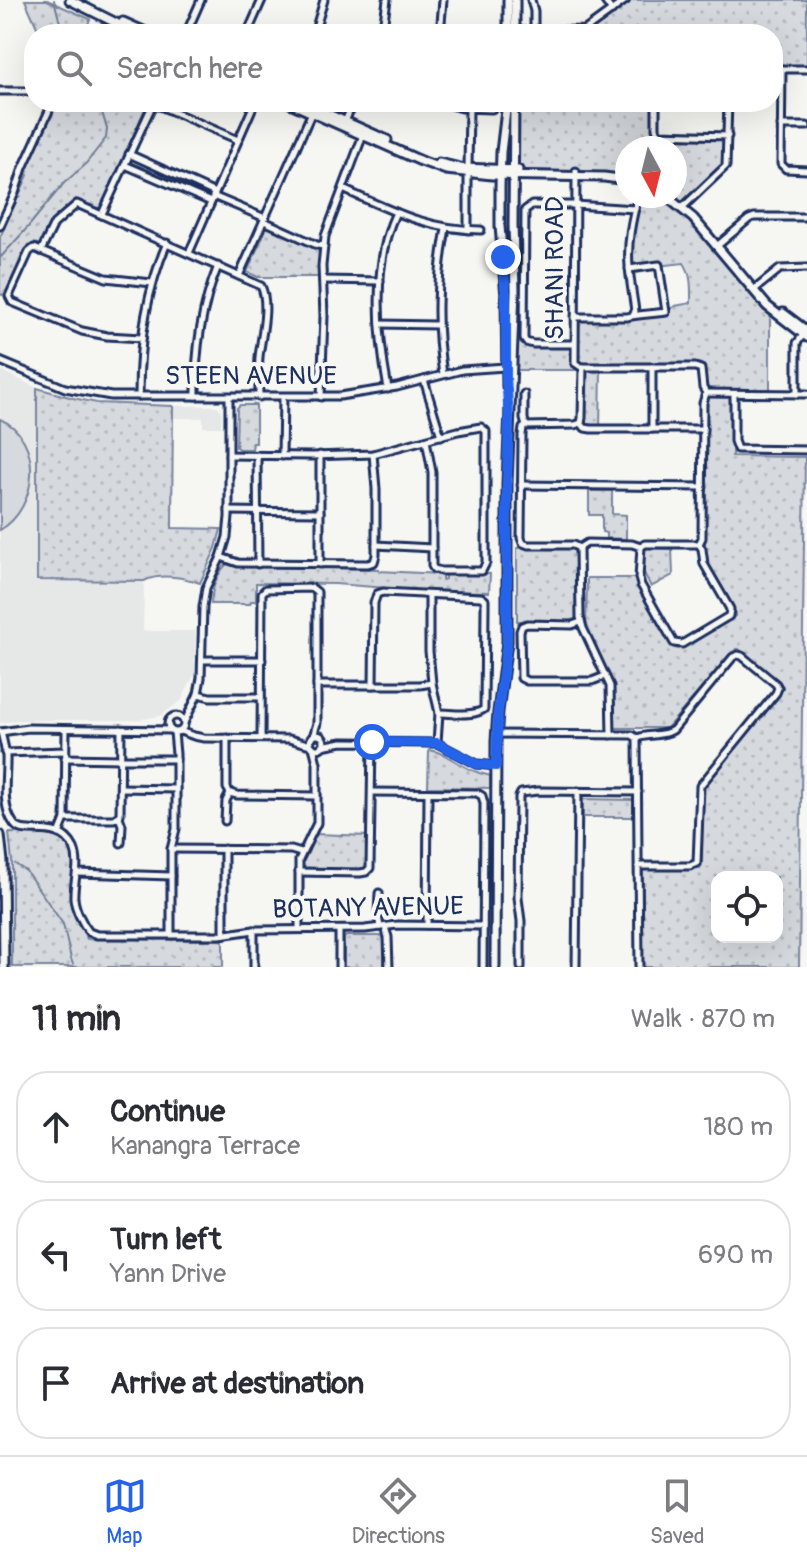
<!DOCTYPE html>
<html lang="en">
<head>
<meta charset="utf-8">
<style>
	:root { --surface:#fff; --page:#f2f2f3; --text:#2b2b33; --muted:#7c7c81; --line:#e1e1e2; --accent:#2563eb }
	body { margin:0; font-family:Pangolin,sans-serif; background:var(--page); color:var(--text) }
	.controls { position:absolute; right:24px; bottom:24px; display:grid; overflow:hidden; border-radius:16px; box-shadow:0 8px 32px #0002 }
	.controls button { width:72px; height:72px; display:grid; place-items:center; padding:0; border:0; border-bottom:2px solid var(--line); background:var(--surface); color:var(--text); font:40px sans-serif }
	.compass { position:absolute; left:615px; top:136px; width:72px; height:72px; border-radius:50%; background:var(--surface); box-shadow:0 8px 32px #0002; rotate:173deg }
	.stop { position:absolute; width:24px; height:24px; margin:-18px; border:6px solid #2563eb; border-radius:50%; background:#fff }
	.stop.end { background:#2563eb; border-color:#fff; box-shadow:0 2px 8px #0008 }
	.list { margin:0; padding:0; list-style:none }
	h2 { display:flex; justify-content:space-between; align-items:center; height:104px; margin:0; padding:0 32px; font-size:34px }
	h2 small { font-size:26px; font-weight:400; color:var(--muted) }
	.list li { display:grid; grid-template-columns:52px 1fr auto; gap:24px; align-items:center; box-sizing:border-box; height:112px; margin:0 16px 16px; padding:0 16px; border:2px solid var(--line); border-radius:32px }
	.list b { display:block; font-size:30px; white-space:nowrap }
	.list p { margin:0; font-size:26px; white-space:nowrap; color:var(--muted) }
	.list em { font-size:26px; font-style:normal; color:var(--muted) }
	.icon { flex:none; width:44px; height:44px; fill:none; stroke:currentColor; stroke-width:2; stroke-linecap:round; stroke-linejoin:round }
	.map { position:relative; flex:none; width:807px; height:967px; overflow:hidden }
	.search { position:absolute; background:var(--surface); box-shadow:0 8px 32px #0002; left:24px; right:24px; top:24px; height:88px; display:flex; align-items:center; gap:20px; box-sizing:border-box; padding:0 28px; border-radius:32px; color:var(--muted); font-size:30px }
	.sheet { height:488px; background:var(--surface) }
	nav { display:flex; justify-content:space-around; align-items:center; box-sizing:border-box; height:112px; border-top:2px solid var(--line); background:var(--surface); font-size:22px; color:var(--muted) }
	nav a { display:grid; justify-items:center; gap:4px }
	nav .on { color:var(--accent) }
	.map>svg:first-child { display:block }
	.built { fill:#e6e7e7 }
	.grass { fill:#d6d9dd; stroke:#78849e; stroke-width:2 }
	.park { fill:url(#park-dots); stroke:#78849e; stroke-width:2; fill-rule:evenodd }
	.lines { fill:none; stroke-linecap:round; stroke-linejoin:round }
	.stream { stroke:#717e99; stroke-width:2 }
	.street-casing { stroke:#1b2f5e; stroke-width:11 }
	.secondary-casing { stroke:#1b2f5e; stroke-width:13 }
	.street { stroke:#f6f6f2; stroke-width:5 }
	.secondary { stroke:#f6f6f2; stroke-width:7 }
	.route { stroke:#2563eb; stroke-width:10 }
	.labels { text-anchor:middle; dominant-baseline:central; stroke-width:8; stroke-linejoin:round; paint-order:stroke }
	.street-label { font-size:26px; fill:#1b2f5e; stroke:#f6f6f2 }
</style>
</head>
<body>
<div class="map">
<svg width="807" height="967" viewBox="0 0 807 967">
	<defs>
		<pattern id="park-dots" width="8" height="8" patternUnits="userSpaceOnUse" patternTransform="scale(2)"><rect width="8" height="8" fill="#d6d9dd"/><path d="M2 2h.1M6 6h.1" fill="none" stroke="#b7bbc0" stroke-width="1.8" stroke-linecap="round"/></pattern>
	</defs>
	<rect width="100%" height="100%" fill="#f6f6f2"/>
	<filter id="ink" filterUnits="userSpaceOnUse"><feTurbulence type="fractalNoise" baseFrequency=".0125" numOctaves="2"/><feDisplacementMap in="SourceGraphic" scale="16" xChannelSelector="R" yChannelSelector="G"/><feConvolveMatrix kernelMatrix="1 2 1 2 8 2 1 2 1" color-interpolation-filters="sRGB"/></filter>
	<g filter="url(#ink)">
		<g class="built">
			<polygon points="0,370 37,388 37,580 144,581 143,631 195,631 195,673 181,701 160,716 137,720 18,720 0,723"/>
			<polygon points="173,406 217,406 221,410 221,427 203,427 203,418 173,418"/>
		</g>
		<path class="grass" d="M0,419C44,438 39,508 0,530Z"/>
		<g class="park">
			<polygon points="25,0 47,0 90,19 87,27 90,34 40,34"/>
			<polygon points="604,0 807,0 807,69 773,69 773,34 586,34 585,30 612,11"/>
			<polygon points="57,102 148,102 102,206 97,208 76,199 53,219 41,244 28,246 6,294 0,295 0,237 28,175 25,173"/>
			<polygon points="514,102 656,102 658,134 728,136 727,162 685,204 674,196 675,148 627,148 627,175 593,172 514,170"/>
			<path d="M638,196H666L674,202L770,309V394H733L732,456L805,457L799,967H643V869L646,867L700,868L702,865L703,787L783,689V686L739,649H736L667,728H616L614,725V687L586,628L587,578H635L675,648L678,649L735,616L736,613L705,558L704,401L707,394L699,368L601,367L600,429H591L581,423L582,370H511L513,343L574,344L575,317H627L666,312L675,306L691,303C691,289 692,275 684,263L629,269L628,248ZM717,877H777V937H717Z"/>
			<polygon points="268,225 318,248 320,250 319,275 317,277 258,277 247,272"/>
			<path d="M37,388L73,398L97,403L173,406L172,528L221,529L216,548L200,583C184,577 159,573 144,581L37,580Z"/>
			<polygon points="240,405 256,405 256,443 253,443 252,449 239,449 236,447 237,408"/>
			<polygon points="589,491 612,491 612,514 626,515 626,539 606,538 606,533 602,532 602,515 589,515"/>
			<polygon points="572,547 577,553 578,616 573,621 517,621 517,548"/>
			<polygon points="646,548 672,549 673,575 651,587 644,573 644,551"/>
			<path d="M227,564L233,566L379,569V571L442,574V580L445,579V574H490L489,592L427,591L335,584L256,583V601H251L250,604H211C212,589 216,574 227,564Z"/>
			<path d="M429,750C447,752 460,767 477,772C481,774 486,774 490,776V788L428,787Z"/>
			<polygon points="583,799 633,800 633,817 583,817"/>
			<path d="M9,833C34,834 75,829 74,866C73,877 69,887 70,898C71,912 81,927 87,939L223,940V967H12V862Z"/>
			<polygon points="315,834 369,836 369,865 363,870 307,869 303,866 303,859"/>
			<polygon points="346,936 382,936 384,939 384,967 344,967 344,938"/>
		</g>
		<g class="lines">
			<g class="stream">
				<polyline points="54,0 63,34"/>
				<polyline points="0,258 28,227 64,183 84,166 106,138 107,129 99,102"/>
				<polyline points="15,864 26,871 63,924 71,959 74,967"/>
			</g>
			<g class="street-casing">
				<g id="street">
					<polyline points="531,0 534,11 534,31"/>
					<polyline points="604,0 612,11"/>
					<polyline points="513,31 585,30 626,0"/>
					<polyline points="186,34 201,0"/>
					<polyline points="247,34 262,0"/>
					<polyline points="314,34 324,0"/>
					<polyline points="382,34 387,0"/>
					<polyline points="440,34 443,0"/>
					<polyline points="773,69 807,69"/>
					<polyline points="782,69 781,164 786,169 807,170"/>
					<polyline points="0,91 34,91"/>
					<polyline points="439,102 462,108 492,109"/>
					<polyline points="656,102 656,128 658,134 728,136"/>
					<polyline points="345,122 353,102"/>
					<polyline points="781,126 807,126"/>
					<polyline points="129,154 215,193"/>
					<polyline points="125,165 211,202"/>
					<polyline points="468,168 469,109"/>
					<polyline points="576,171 575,363 581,367 695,367 701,369 703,388 706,393 703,403 702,538 699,544 702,549 704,564 730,609 729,616 682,644 674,643 641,585 639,578 641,547"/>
					<path d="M343,189C390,210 428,230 481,230"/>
					<polyline points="213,196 265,218"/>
					<polyline points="682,208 726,166 728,102"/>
					<polyline points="102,214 152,106 160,106 238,140"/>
					<polyline points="264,221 317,245 324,246"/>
					<polyline points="0,226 15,193 23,168 53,102"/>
					<polyline points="468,230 468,173"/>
					<polyline points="717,246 749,219 754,217 807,217"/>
					<path d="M41,251L54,224L77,204L261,286C270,304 261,338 259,357C258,371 259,384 259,397"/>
					<polyline points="189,253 255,102"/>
					<polyline points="239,276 312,112"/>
					<polyline points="323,280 380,281"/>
					<polyline points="754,290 780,269 807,268"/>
					<path d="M634,314L635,311C633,296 630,281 629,266C627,242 632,219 638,196"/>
					<path d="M575,317H627C639,314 653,314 666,312L659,265L629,269"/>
					<polyline points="380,324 437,325"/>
					<polyline points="142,338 107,336 82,331 12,302 9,296 29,252 34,248 106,278 152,283"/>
					<polyline points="574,344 533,344 526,342 524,339 525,210 532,205 575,205 635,209"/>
					<polyline points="0,361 65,388 111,396 340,396 397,387 462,370 505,367"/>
					<path d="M443,374C435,323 437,279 446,228"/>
					<polyline points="424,380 441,436"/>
					<path d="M388,389C378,335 372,263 396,212"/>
					<polyline points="706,393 807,394"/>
					<polyline points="524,394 524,419 526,426"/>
					<polyline points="734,394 734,441 737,449 807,450"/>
					<polyline points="797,394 797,343 803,335"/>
					<path d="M139,396C139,344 146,291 167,243"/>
					<path d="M196,396C195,352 201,308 218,266"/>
					<polyline points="321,397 324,316 322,266 325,236 363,135"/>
					<polyline points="581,423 582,418 583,367"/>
					<polyline points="526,426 523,428 522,435 521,538 523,543 528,545 573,545 579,548 587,543 632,544 641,547 645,544 699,544"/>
					<polyline points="526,426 575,425 581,423 585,428 591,429 703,429"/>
					<polyline points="652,429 652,367"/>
					<polyline points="229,455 313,456 373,454 458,431 481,427 486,431 486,563 482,571 441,571 434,569 432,566 432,472 426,440"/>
					<polyline points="257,455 258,564"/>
					<polyline points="282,456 283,397"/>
					<polyline points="521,485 703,487"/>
					<polyline points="229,511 320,512"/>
					<polyline points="376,545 432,548"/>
					<polyline points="579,548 580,617 583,628 610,686 611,735"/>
					<polyline points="221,557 238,563 368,564 374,562 376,555 376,489 373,454"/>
					<polyline points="320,564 320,455"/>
					<polyline points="429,595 429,651 432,683"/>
					<polyline points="581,622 572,625 527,624 522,626 520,631 521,678 527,681 592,681 605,676"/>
					<polyline points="203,660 262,660"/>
					<polyline points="317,685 420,685 432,683 439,713 437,743"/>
					<path d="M373,685L374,603L377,594L383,592L481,597L485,600V607L484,709C473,717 452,713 439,713"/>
					<polyline points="198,694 210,697 261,697"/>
					<circle cx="176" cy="724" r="8"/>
					<polyline points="184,723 198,694 201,678 203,607 206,588 221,557 227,537 229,517 229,397"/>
					<polyline points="180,731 194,736 204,738 289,739 311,745"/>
					<path d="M1,732C3,740 5,748 6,756C7,777 0,805 14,824C24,839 59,818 74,848C81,865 73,881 74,898C75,909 82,923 89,932L97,935H220L254,930V967"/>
					<polyline points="1,732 28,728 171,730"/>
					<path d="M496,734L632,735L637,738C649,733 662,737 673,730L733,657L738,655L742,656L776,684L778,688L776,693L700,786L697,863L690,866H639"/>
					<circle cx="317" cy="742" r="7"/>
					<polyline points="261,738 262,593 266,589 312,588 317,592 317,723 313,737"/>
					<polyline points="637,738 639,967"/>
					<polyline points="322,746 342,742 437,743 477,764 496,766"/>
					<polyline points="5,753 65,751"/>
					<polyline points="65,758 121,759"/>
					<polyline points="121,759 176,759"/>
					<polyline points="121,788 176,789"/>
					<polyline points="372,792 477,793 482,796 484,803 483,967"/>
					<polyline points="230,793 237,795 317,796"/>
					<polyline points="119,817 122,825 121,843"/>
					<polyline points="65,819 114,819 120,815 121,729"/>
					<polyline points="225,821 226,801 230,793 227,788 227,738"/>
					<polyline points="59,834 65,819 66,729"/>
					<polyline points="171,849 291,850 301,853"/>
					<polyline points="299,872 360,873 366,872 370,868 372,742"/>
					<polyline points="77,873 171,876"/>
					<polyline points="379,893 378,916 380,927"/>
					<polyline points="427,925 428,793"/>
					<polyline points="385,927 388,937 389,967"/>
					<polyline points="299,929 299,860 317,823 317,763 313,747"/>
					<polyline points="254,930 365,929 397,925 483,926"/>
					<polyline points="171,934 171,849 176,829 176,754 174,732"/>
					<polyline points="224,934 224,849"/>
					<polyline points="339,967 339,930"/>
					<polyline points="521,967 521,921 518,898 519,797 521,793 538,791 638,792"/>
					<polyline points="576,967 578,791"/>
				</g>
			</g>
			<g class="secondary-casing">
				<g id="secondary">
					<polyline points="70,0 138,34"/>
					<polyline points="508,0 508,34"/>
					<polyline points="515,0 515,34"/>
					<polyline points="123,22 150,34"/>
					<polyline points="288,102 421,161 446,170 492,175 604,177 627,180"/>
					<polyline points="301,102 387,140"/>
					<polyline points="439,163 460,168 518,170"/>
					<polyline points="666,196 693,218 767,306 807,337"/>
					<polyline points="783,313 807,331"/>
					<polyline points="507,387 506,297 500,226 500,187 501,152 507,102"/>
					<polyline points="0,835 3,862 4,967"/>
					<polyline points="495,967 496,740 498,712 507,642 507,483 515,290 513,225 514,102"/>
				</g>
			</g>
			<use href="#street" class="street"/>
			<use href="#secondary" class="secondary"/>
		</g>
	</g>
	<g class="lines" filter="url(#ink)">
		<polyline class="route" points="372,742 437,743 477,764 496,766 498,712 507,642 507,483 509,416 506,378 506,297 503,257"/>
	</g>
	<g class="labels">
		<g class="street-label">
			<text transform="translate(555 268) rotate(-90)">SHANI ROAD</text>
			<text x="251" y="376">STEEN AVENUE</text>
			<text transform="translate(368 908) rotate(-1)">BOTANY AVENUE</text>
		</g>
	</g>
</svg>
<div class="controls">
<button><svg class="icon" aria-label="locate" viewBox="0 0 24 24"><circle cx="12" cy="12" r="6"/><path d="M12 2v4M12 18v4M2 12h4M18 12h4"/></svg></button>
</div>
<svg class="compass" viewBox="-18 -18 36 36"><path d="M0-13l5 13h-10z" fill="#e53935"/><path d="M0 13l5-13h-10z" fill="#7c7c81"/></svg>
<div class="stop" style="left:372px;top:742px"></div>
<div class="stop end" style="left:503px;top:257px"></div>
<div class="search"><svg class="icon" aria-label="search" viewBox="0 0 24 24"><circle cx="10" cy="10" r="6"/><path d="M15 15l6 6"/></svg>Search here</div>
</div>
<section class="sheet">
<h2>11 min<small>Walk · 870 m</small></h2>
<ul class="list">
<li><svg class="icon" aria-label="ahead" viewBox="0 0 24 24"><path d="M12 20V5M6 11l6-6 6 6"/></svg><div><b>Continue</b><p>Kanangra Terrace</p></div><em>180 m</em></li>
<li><svg class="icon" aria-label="left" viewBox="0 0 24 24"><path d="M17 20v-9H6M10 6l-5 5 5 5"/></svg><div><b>Turn left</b><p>Yann Drive</p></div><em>690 m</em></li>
<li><svg class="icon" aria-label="arrive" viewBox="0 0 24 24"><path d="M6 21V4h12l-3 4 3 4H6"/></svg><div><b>Arrive at destination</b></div></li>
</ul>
</section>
<nav>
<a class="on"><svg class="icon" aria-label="map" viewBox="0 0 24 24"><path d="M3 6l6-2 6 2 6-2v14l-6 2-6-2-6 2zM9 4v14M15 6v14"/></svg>Map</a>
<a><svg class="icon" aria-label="directions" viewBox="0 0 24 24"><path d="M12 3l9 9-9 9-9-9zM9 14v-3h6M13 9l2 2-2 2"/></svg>Directions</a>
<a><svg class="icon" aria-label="saved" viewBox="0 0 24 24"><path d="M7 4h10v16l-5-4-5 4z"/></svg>Saved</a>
</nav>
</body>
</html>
